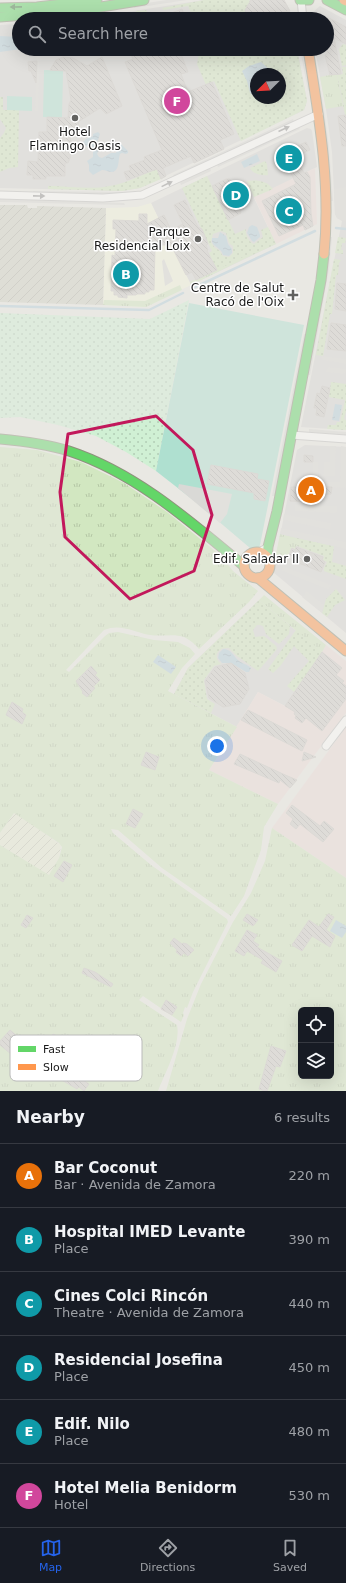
<!DOCTYPE html>
<html lang="en">
<head>
<meta charset="utf-8">
<style>
	:root { --surface:#171b24; --page:#20242c; --text:#f1f3f6; --muted:#9ea1a6; --line:#363941; --accent:#2563eb }
	body { margin:0; font-family:"DejaVu Sans",sans-serif; background:var(--page); color:var(--text) }
	.controls { position:absolute; right:12px; bottom:12px; display:grid; overflow:hidden; border-radius:6px; box-shadow:0 4px 16px #0002 }
	.controls button { width:36px; height:36px; display:grid; place-items:center; padding:0; border:0; border-bottom:1px solid var(--line); background:var(--surface); color:var(--text); font:20px sans-serif }
	.compass { position:absolute; left:250px; top:68px; width:36px; height:36px; border-radius:50%; background:var(--surface); box-shadow:0 4px 16px #0002; rotate:246deg }
	.you { position:absolute; left:217px; top:746px; width:14px; height:14px; margin:-10px; border:3px solid #fff; border-radius:50%; background:#1a73e8; box-shadow:0 0 0 6px #1a73e833 }
	.badge { display:grid; place-items:center; width:26px; height:26px; border-radius:50%; background:var(--accent); color:#fff; font-size:13px; font-weight:700 }
	.pin { position:absolute; translate:-50% -50%; border:2px solid #fff; box-shadow:0 1px 4px #0006 }
	.list { margin:0; padding:0; list-style:none }
	h2 { display:flex; justify-content:space-between; align-items:center; height:52px; margin:0; padding:0 16px; font-size:17px }
	h2 small { font-size:13px; font-weight:400; color:var(--muted) }
	.list li { display:grid; grid-template-columns:26px 1fr auto; gap:12px; align-items:center; box-sizing:border-box; height:64px; padding:0 16px; border-top:1px solid var(--line) }
	.list b { display:block; font-size:15px; white-space:nowrap }
	.list p { margin:0; font-size:13px; white-space:nowrap; color:var(--muted) }
	.list em { font-size:13px; font-style:normal; color:var(--muted) }
	.icon { flex:none; width:22px; height:22px; fill:none; stroke:currentColor; stroke-width:2; stroke-linecap:round; stroke-linejoin:round }
	.map { position:relative; flex:none; width:346px; height:1091px; overflow:hidden }
	.search { position:absolute; background:var(--surface); box-shadow:0 4px 16px #0002; left:12px; right:12px; top:12px; height:44px; display:flex; align-items:center; gap:10px; box-sizing:border-box; padding:0 14px; border-radius:22px; color:var(--muted); font-size:15px }
	.sheet { height:436px; background:var(--surface) }
	nav { display:flex; justify-content:space-around; align-items:center; box-sizing:border-box; height:56px; border-top:1px solid var(--line); background:var(--surface); font-size:11px; color:var(--muted) }
	nav a { display:grid; justify-items:center; gap:2px }
	nav .on { color:var(--accent) }
	.map>svg:first-child { display:block }
	.residential { fill:#d8d7d4; fill-rule:evenodd }
	.commercial { fill:#ebdcd8 }
	.education { fill:#f2f4dc }
	.construction { fill:url(#construction-furrows) }
	.farmland { fill:url(#farmland-furrows) }
	.grass { fill:url(#grass-tufts); fill-rule:evenodd }
	.park { fill:url(#park-dots) }
	.garden { fill:url(#garden-dots); fill-rule:evenodd }
	.pitch { fill:#afe0d0 }
	.parking { fill:#d9d9d6 }
	.water { fill:url(#water-ripples) }
	.lines { fill:none; stroke-linecap:round; stroke-linejoin:round }
	.stream { stroke:#b7d0dc; stroke-width:2.5 }
	.building { fill:url(#building-back-hatch); stroke:#ccc9c4 }
	.street-casing { stroke:#c1c1bf; stroke-width:9 }
	.fast-casing { stroke:#8e927c; stroke-width:11 }
	.slow-casing { stroke:#8e927c; stroke-width:11 }
	.street { stroke:#fcfcfb; stroke-width:7 }
	.fast { stroke:#63d668; stroke-width:9 }
	.slow { stroke:#ff974d; stroke-width:9 }
	.oneway { fill:#3e7841 }
	.oneway2 { fill:#969696 }
	.marked { fill:none; stroke:#c2185b; stroke-width:3; stroke-linejoin:round }
	.poi-dot { fill:#626260; stroke:#fff; stroke-width:1.5 }
	.labels { text-anchor:middle; dominant-baseline:central; stroke-width:3; stroke-linejoin:round; paint-order:stroke }
	.poi-label { font-size:12px; fill:#1a1a1a; stroke:#fff; text-anchor:end }
	.key { fill:#fff; stroke:#bababa; stroke-width:1 }
	.key-label { font-size:11px; fill:#1a1a1a }
</style>
</head>
<body>
<div class="map">
<svg width="346" height="1091" viewBox="0 0 346 1091">
	<defs>
		<pattern id="construction-furrows" width="10" height="10" patternUnits="userSpaceOnUse"><rect width="10" height="10" fill="#d1d2c5"/><path d="M-1 1l2-2M0 10L10 0M9 11l2-2" fill="none" stroke="#b3b4a9"/></pattern>
		<pattern id="farmland-furrows" width="10" height="10" patternUnits="userSpaceOnUse"><rect width="10" height="10" fill="#e7ead6"/><path d="M-1 1l2-2M0 10L10 0M9 11l2-2" fill="none" stroke="#c6c8b7"/></pattern>
		<pattern id="grass-tufts" width="24" height="20" patternUnits="userSpaceOnUse"><rect width="24" height="20" fill="#d2e7c1"/><path d="M3 7l-1-3M5 7V3M7 7l1-3M15 17l-1-3M17 17v-4M19 17l1-3" fill="none" stroke="#b4c6a5"/></pattern>
		<pattern id="park-dots" width="8" height="8" patternUnits="userSpaceOnUse"><rect width="8" height="8" fill="#d0f0d4"/><path d="M2 2h.1M6 6h.1" fill="none" stroke="#b2cdb5" stroke-width="1.8" stroke-linecap="round"/></pattern>
		<pattern id="garden-dots" width="8" height="8" patternUnits="userSpaceOnUse"><rect width="8" height="8" fill="#d2e7c1"/><path d="M2 2h.1M6 6h.1" fill="none" stroke="#b4c6a5" stroke-width="1.8" stroke-linecap="round"/></pattern>
		<pattern id="water-ripples" width="26" height="14" patternUnits="userSpaceOnUse"><rect width="26" height="14" fill="#b7d0dc"/><path d="M2 4q2-2 4 0t4 0M15 11q2-2 4 0t4 0" fill="none" stroke="#9db2bc"/></pattern>
		<pattern id="building-back-hatch" width="6" height="6" patternUnits="userSpaceOnUse"><rect width="6" height="6" fill="#d0ceca"/><path d="M-1 5l2 2M0 0l6 6M5-1l2 2" fill="none" stroke="#b2b0ad"/></pattern>
	</defs>
	<rect width="100%" height="100%" fill="#e9e8e3"/>
	<g class="residential">
		<polygon points="204,0 284,0 290,11 292,19 71,19 121,13"/>
		<polygon points="320,6 346,20 346,430 301,427 342,221 337,218 335,214 332,152 326,109 315,49 327,49 327,19 310,19 312,13"/>
		<path d="M19,24V49H297L307,101L304,110L300,112L140,188L122,191L0,188V25ZM256,74H280V98H256Z"/>
		<polygon points="307,128 311,129 312,131 317,167 254,198 276,244 191,285 151,203"/>
		<polygon points="305,445 346,447 346,633 273,572 297,450"/>
		<polygon points="258,601 260,601 322,652 285,706 258,692 237,727 174,694 188,668"/>
	</g>
	<g class="commercial">
		<polygon points="315,168 317,224 276,244 254,197"/>
		<polygon points="326,645 346,661 346,713 278,804 209,770 258,692 285,706"/>
		<polygon points="346,727 346,878 272,828"/>
	</g>
	<polygon class="education" points="151,203 191,285 146,307 103,305 106,208 137,207"/>
	<polygon class="construction" points="0,205 27,205 28,208 37,208 37,206 106,208 103,305 0,302"/>
	<polygon class="farmland" points="0,760 45,834 61,845 59,858 49,876 0,845 0,833 14,813"/>
	<g class="grass">
		<polygon points="330,75 337,75 343,105 346,105 346,115 345,115 343,106 326,109 320,77"/>
		<polygon points="245,255 246,258 191,285 190,282"/>
		<polygon points="180,285 182,290 146,307 103,305 104,300 145,301"/>
		<path d="M0,447L37,450L81,462L124,483L167,512L220,555L233,571L258,591L249,602L199,649C195,644 190,640 184,637C173,633 162,637 150,635C134,632 120,623 104,630L66,670L69,672L105,636L109,633L118,632L154,640L178,642L190,648L195,654L182,668L168,691L237,727L209,770L278,804L264,827L261,850L244,896L231,916L162,868L118,830L111,829L113,833L151,865L227,919L228,922L193,992L187,1008L185,1007L183,1013L184,1015L181,1022L143,996L139,1000L177,1025C181,1044 165,1073 158,1091H0V845L49,875L59,858L62,847L59,843L14,813L0,833Z"/>
		<polygon points="280,534 297,538 297,546 295,549 291,548 287,559 279,558 276,554"/>
		<polygon points="264,595 326,645 322,652 260,601 258,601"/>
		<path d="M272,828L346,878V1091H166L187,1019L201,984L233,922L251,893L265,861ZM301,1010H331V1076H301Z"/>
	</g>
	<polygon class="park" points="189,300 156,471 126,452 96,436 58,425 20,417 0,418 0,313 150,319"/>
	<g class="garden">
		<path d="M204,0H249L250,2C244,8 244,16 252,19H194L188,6L164,10L162,8Z"/>
		<polygon points="146,10 150,16 149,18 138,19 136,11"/>
		<polygon points="127,12 132,19 113,19 112,15"/>
		<polygon points="343,44 346,45 346,65 342,66 339,49"/>
		<path d="M200,49H297L307,101L304,110L241,141L214,81L206,85L197,64ZM256,74H280V98H256Z"/>
		<polygon points="342,67 346,67 346,105 344,106 337,75 343,74"/>
		<polygon points="0,97 3,97 3,110 19,110 18,167 9,168 0,172 0,138 4,133 6,128 0,119"/>
		<path d="M265,161L267,164L268,175C262,176 253,174 250,168Z"/>
		<path d="M157,169L161,179L140,188L122,191L48,189V186C67,186 92,190 110,186C127,183 141,175 157,169Z"/>
		<path d="M207,176L235,234L246,229C245,234 249,242 254,244L263,237L261,230L268,227L276,244L246,258L245,256L217,270L209,253L212,251L182,188ZM221,231L226,233L229,243L233,246V253L229,257L223,256L219,250L215,248L211,242L213,234Z"/>
		<path d="M247,181C256,180 266,180 273,189L254,197Z"/>
		<polygon points="338,237 346,238 345,243 342,243 341,250 343,250 343,254 335,253"/>
		<polygon points="334,259 341,260 339,263 338,275 336,275 332,314 330,314 323,356 316,355"/>
		<polygon points="331,382 346,384 346,411 344,419 346,420 346,430 327,429 328,425 336,425 337,422 340,422 345,400 329,397"/>
		<polygon points="297,538 334,546 332,562 346,566 346,579 324,571 324,568 327,562 323,560 324,556 297,546"/>
		<polygon points="336,589 345,600 335,605 327,617 322,613 326,599"/>
		<path d="M258,601H260L290,626L289,634L279,644L266,634L263,626L260,625H257L253,630L255,637L264,636L276,646L277,649L258,671L237,656L229,648C218,647 212,656 221,664L214,666L204,680L207,699L215,704L211,713L174,694L188,668Z"/>
		<polygon points="296,630 322,652 294,692 287,686 309,661 294,646 281,665 273,673 268,669"/>
	</g>
	<g class="pitch">
		<polygon points="44,70 63,71 62,118 43,117"/>
		<polygon points="7,96 32,97 32,111 7,110"/>
		<polygon points="189,303 304,325 260,545 259,547 252,550 250,548 197,503 156,471"/>
	</g>
	<g class="parking">
		<polygon points="166,0 187,0 134,8 134,5"/>
		<polygon points="37,49 40,49 38,111 35,111"/>
		<polygon points="300,49 303,49 310,90 308,91"/>
		<polygon points="311,49 314,49 324,110 329,147 333,201 330,201"/>
		<polygon points="293,119 294,122 175,178 173,175"/>
		<polygon points="298,126 300,129 218,167 217,164"/>
		<polygon points="210,168 211,171 181,185 180,182"/>
		<polygon points="346,187 346,222 337,218 335,214 334,189"/>
		<polygon points="33,191 127,192 127,195 33,194"/>
		<polygon points="0,199 124,203 125,205 0,202"/>
		<polygon points="329,237 332,237 329,269 310,375 307,375"/>
		<polygon points="164,259 173,281 165,286 162,261"/>
		<polygon points="304,334 307,334 275,496 272,496"/>
		<polygon points="321,356 346,359 346,364 323,360"/>
		<polygon points="329,367 346,369 346,372 344,374 325,372"/>
		<polygon points="309,429 346,432 346,435 309,432"/>
		<polygon points="330,446 336,446 335,476 323,476 324,462 330,462"/>
		<polygon points="341,446 346,447 346,488 318,487 318,482 312,482 313,462 319,462 318,482 340,482"/>
		<polygon points="179,484 232,494 227,514 220,523 178,488"/>
		<polygon points="295,505 337,506 337,513 295,511"/>
		<polygon points="284,514 331,523 330,530 283,520"/>
		<polygon points="281,528 346,542 346,549 280,534"/>
		<polygon points="283,566 331,585 329,590 282,571"/>
		<polygon points="307,591 324,605 322,613 302,597"/>
	</g>
	<g class="water">
		<polygon points="0,36 19,37 19,40 17,43 19,45 19,49 21,49 0,52"/>
		<polygon points="261,62 271,71 272,74 256,74 256,94 253,95 250,93 247,81 242,71 249,66"/>
		<path d="M98,132L100,134L96,146L99,150L97,154L99,157L102,158L111,153H116L118,146L121,144L128,151V153L126,154L122,153L120,154C118,159 120,171 112,172C109,172 105,170 102,170L93,175L89,171V165L87,161L93,157V150L86,146L83,142L86,139L93,136V134Z"/>
		<polygon points="257,154 260,161 244,168 241,162"/>
		<polygon points="252,225 257,227 260,235 260,237 254,242 252,241 247,233 249,227"/>
		<path d="M220,232L226,236L228,244L232,249V253L229,256L223,255C222,253 222,251 220,250C216,245 211,246 212,238H218Z"/>
		<polygon points="335,404 342,405 339,421 332,420"/>
		<path d="M223,649C232,649 233,656 239,661C243,664 247,664 251,668L249,672H246L231,663H222L218,658L219,653Z"/>
		<polygon points="158,655 176,667 171,674 153,662"/>
		<polygon points="336,920 346,926 346,932 342,938 330,931"/>
	</g>
	<g class="lines">
		<g class="stream">
			<polyline points="336,228 346,229"/>
			<polyline points="193,288 315,231"/>
			<polyline points="0,306 149,310 183,293"/>
		</g>
	</g>
	<g class="building">
		<polygon points="251,0 284,0 290,11 282,12 281,19 252,19 247,16 245,10"/>
		<polygon points="182,9 186,19 158,19 158,18"/>
		<polygon points="327,17 346,27 346,44 334,38 341,74 330,75 325,55 327,54"/>
		<polygon points="129,49 179,49 188,72 181,74 188,92 212,82 234,134 220,140 224,149 194,163 191,156 163,168 166,176 161,179 157,169 127,180 124,172 131,170 129,166 145,160 144,157 162,150 125,62 133,59"/>
		<polygon points="63,57 73,58 87,66 102,57 122,106 106,114 100,108 78,122 80,129 69,133 71,141 70,158 68,163 65,163 65,176 46,176 46,179 33,179 33,175 27,175 28,161 38,162 39,132 47,132 47,117 68,118 69,104 71,100 66,71 50,70 56,60"/>
		<polygon points="37,61 36,83 31,71 29,71 28,62"/>
		<polygon points="346,115 346,146 342,146 338,116"/>
		<polygon points="306,142 310,150 298,155 299,158 297,159 304,173 307,172 310,177 311,213 313,226 305,230 303,225 279,236 262,201 296,184 290,171 286,173 285,170 283,171 277,160 284,156 281,150 289,146 292,146 293,148"/>
		<polygon points="226,179 229,179 232,181 235,189 239,187 240,190 242,189 246,198 241,200 244,207 244,209 240,211 241,213 228,220 212,186"/>
		<polygon points="185,200 198,227 202,229 207,241 208,244 206,245 208,250 207,251 217,270 196,280 192,272 186,275 171,245 160,245 160,248 155,247 154,290 149,290 149,292 145,292 145,294 137,294 136,295 127,295 127,298 118,297 118,295 114,295 114,291 111,291 112,255 115,256 116,229 113,229 113,220 139,221 139,214 147,214 147,224 164,215 171,230 183,224 174,205"/>
		<polygon points="337,283 346,284 346,311 335,309"/>
		<polygon points="331,323 346,325 346,351 327,349"/>
		<polygon points="322,386 330,388 324,417 316,415 317,408 314,408 317,393 320,394"/>
		<polygon points="304,455 313,456 313,462 304,462"/>
		<polygon points="211,465 258,474 257,479 269,481 265,501 254,499 254,493 207,484"/>
		<polygon points="308,482 318,482 318,487 332,487 331,494 312,495 312,502 290,501 291,487 308,487"/>
		<polygon points="296,547 323,557 322,560 325,562 321,572 291,560 292,557 289,555 292,548 295,550"/>
		<polygon points="322,652 342,668 336,675 344,681 342,683 346,686 346,699 322,731 306,718 302,723 295,718 296,716 294,714 295,712 285,706"/>
		<polygon points="231,663 245,673 249,689 240,704 223,707 209,698 205,681 215,667"/>
		<polygon points="91,666 97,673 95,675 100,680 93,687 95,688 87,697 82,693 83,692 76,681"/>
		<polygon points="12,702 23,709 22,712 26,715 22,724 6,715"/>
		<polygon points="248,710 307,740 302,751 241,720"/>
		<polygon points="146,752 159,757 155,770 141,765"/>
		<polygon points="304,752 316,757 302,761"/>
		<polygon points="240,754 283,774 297,780 290,788 280,780 279,783 234,764"/>
		<polygon points="292,805 320,826 324,821 334,829 323,842 300,824 296,829 290,824 293,819 286,813"/>
		<polygon points="133,809 143,814 135,828 126,824"/>
		<polygon points="64,861 72,865 63,882 54,876"/>
		<polygon points="247,914 258,920 253,926 243,920"/>
		<polygon points="328,914 334,917 326,930 335,936 330,947 312,936 302,951 292,945 309,920 319,927"/>
		<polygon points="27,915 33,918 26,928 21,925"/>
		<polygon points="247,930 257,935 253,941 259,945 257,947 282,961 276,972 261,963 263,960 247,951 244,956 235,951"/>
		<polygon points="174,938 182,944 183,943 187,944 194,950 188,956 184,953 181,956 176,952 177,950 170,943"/>
		<polygon points="84,968 95,972 113,984 111,987 82,973"/>
		<polygon points="166,1000 177,1007 172,1015 161,1009"/>
		<polygon points="10,1030 23,1041 11,1054 0,1045 0,1041"/>
		<polygon points="53,1034 61,1038 57,1046 49,1042"/>
		<polygon points="271,1046 286,1051 280,1067 276,1066 267,1091 265,1091 259,1089"/>
		<polygon points="56,1047 75,1056 81,1047 85,1049 86,1047 97,1053 96,1055 100,1057 95,1068 93,1069 90,1067 83,1080 89,1084 84,1091 79,1087 77,1089 58,1078 59,1075 56,1074 63,1063 51,1057"/>
	</g>
	<g class="lines">
		<g class="street-casing">
			<g id="street">
				<polyline points="301,0 303,19"/>
				<polyline points="0,195 103,198 142,195 319,114"/>
				<polyline points="291,435 346,439"/>
				<polyline points="258,553 268,547"/>
				<polyline points="326,746 346,720"/>
			</g>
		</g>
		<g class="fast-casing">
			<g id="fast">
				<polyline points="300,0 309,0"/>
				<polyline points="327,0 346,10"/>
				<polyline points="0,8 37,7 97,0"/>
				<polyline points="0,17 76,11 144,0"/>
				<path d="M0,439C23,441 46,444 69,451C136,473 191,522 244,566"/>
				<polyline points="267,558 268,547 277,511 321,280 324,254"/>
			</g>
		</g>
		<g class="slow-casing">
			<g id="slow">
				<polyline points="344,0 346,1"/>
				<path d="M308,49C319,117 331,185 324,254"/>
				<circle cx="257" cy="565" r="13"/>
				<polyline points="258,578 346,651"/>
			</g>
		</g>
		<use href="#street" class="street"/>
		<use href="#fast" class="fast"/>
		<use href="#slow" class="slow"/>
	</g>
	<defs><path id="oneway-solid" d="M-6-.8H1V-3.2L6.5 0L1 3.2V.8H-6Z"/></defs>
	<use class="oneway" href="#oneway-solid" transform="translate(16 7) rotate(179)"/>
	<g class="oneway2">
		<use href="#oneway-solid" transform="translate(284 129) rotate(-24)"/>
		<use href="#oneway-solid" transform="translate(167 184) rotate(-26)"/>
		<use href="#oneway-solid" transform="translate(39 196) rotate(1)"/>
	</g>
	<path d="M0 0H346V1091H0ZM156,416L193,450L212,515L194,571L130,599L65,537L60,492L68,434Z" fill="#e9e8e3" fill-opacity=".55" fill-rule="evenodd"/>
	<path class="marked" d="M156,416L193,450L212,515L194,571L130,599L65,537L60,492L68,434Z"/>
	<g class="poi-dot">
		<circle cx="75" cy="118" r="4"/>
		<circle cx="198" cy="239" r="4"/>
		<path d="M291 289h4v4h4v4h-4v4h-4v-4h-4v-4h4z"/>
		<circle cx="307" cy="559" r="4"/>
	</g>
	<g class="labels">
		<g class="poi-label">
			<text x="75" y="132" text-anchor="middle">Hotel<tspan x="75" dy="14">Flamingo Oasis</tspan></text>
			<text x="190" y="232">Parque<tspan x="190" dy="14">Residencial Loix</tspan></text>
			<text x="284" y="288">Centre de Salut<tspan x="284" dy="14">Racó de l'Oix</tspan></text>
			<text x="299" y="559">Edif. Saladar II</text>
		</g>
	</g>
	<rect x="10" y="1035" width="132" height="46" rx="6" class="key"/>
	<rect x="18" y="1046" width="18" height="6" fill="#63d668"/>
	<rect x="18" y="1064" width="18" height="6" fill="#ff974d"/>
	<g class="key-label">
		<text x="43" y="1053">Fast</text>
		<text x="43" y="1071">Slow</text>
	</g>
</svg>
<div class="controls">
<button><svg class="icon" aria-label="locate" viewBox="0 0 24 24"><circle cx="12" cy="12" r="6"/><path d="M12 2v4M12 18v4M2 12h4M18 12h4"/></svg></button>
<button><svg class="icon" aria-label="layers" viewBox="0 0 24 24"><path d="M12 4l9 5-9 5-9-5zM3 14l9 5 9-5"/></svg></button>
</div>
<svg class="compass" viewBox="-18 -18 36 36"><path d="M0-13l5 13h-10z" fill="#e53935"/><path d="M0 13l5-13h-10z" fill="#9ea1a6"/></svg>
<div class="you"></div>
<div class="pin badge" style="left:311px;top:490px;background:#e8710a">A</div>
<div class="pin badge" style="left:126px;top:274px;background:#0f9aa8">B</div>
<div class="pin badge" style="left:289px;top:211px;background:#0f9aa8">C</div>
<div class="pin badge" style="left:236px;top:195px;background:#0f9aa8">D</div>
<div class="pin badge" style="left:289px;top:158px;background:#0f9aa8">E</div>
<div class="pin badge" style="left:177px;top:101px;background:#d1479c">F</div>
<div class="search"><svg class="icon" aria-label="search" viewBox="0 0 24 24"><circle cx="10" cy="10" r="6"/><path d="M15 15l6 6"/></svg>Search here</div>
</div>
<section class="sheet">
<h2>Nearby<small>6 results</small></h2>
<ul class="list">
<li><span class="badge" style="background:#e8710a">A</span><div><b>Bar Coconut</b><p>Bar · Avenida de Zamora</p></div><em>220 m</em></li>
<li><span class="badge" style="background:#0f9aa8">B</span><div><b>Hospital IMED Levante</b><p>Place</p></div><em>390 m</em></li>
<li><span class="badge" style="background:#0f9aa8">C</span><div><b>Cines Colci Rincón</b><p>Theatre · Avenida de Zamora</p></div><em>440 m</em></li>
<li><span class="badge" style="background:#0f9aa8">D</span><div><b>Residencial Josefina</b><p>Place</p></div><em>450 m</em></li>
<li><span class="badge" style="background:#0f9aa8">E</span><div><b>Edif. Nilo</b><p>Place</p></div><em>480 m</em></li>
<li><span class="badge" style="background:#d1479c">F</span><div><b>Hotel Melia Benidorm</b><p>Hotel</p></div><em>530 m</em></li>
</ul>
</section>
<nav>
<a class="on"><svg class="icon" aria-label="map" viewBox="0 0 24 24"><path d="M3 6l6-2 6 2 6-2v14l-6 2-6-2-6 2zM9 4v14M15 6v14"/></svg>Map</a>
<a><svg class="icon" aria-label="directions" viewBox="0 0 24 24"><path d="M12 3l9 9-9 9-9-9zM9 14v-3h6M13 9l2 2-2 2"/></svg>Directions</a>
<a><svg class="icon" aria-label="saved" viewBox="0 0 24 24"><path d="M7 4h10v16l-5-4-5 4z"/></svg>Saved</a>
</nav>
</body>
</html>
